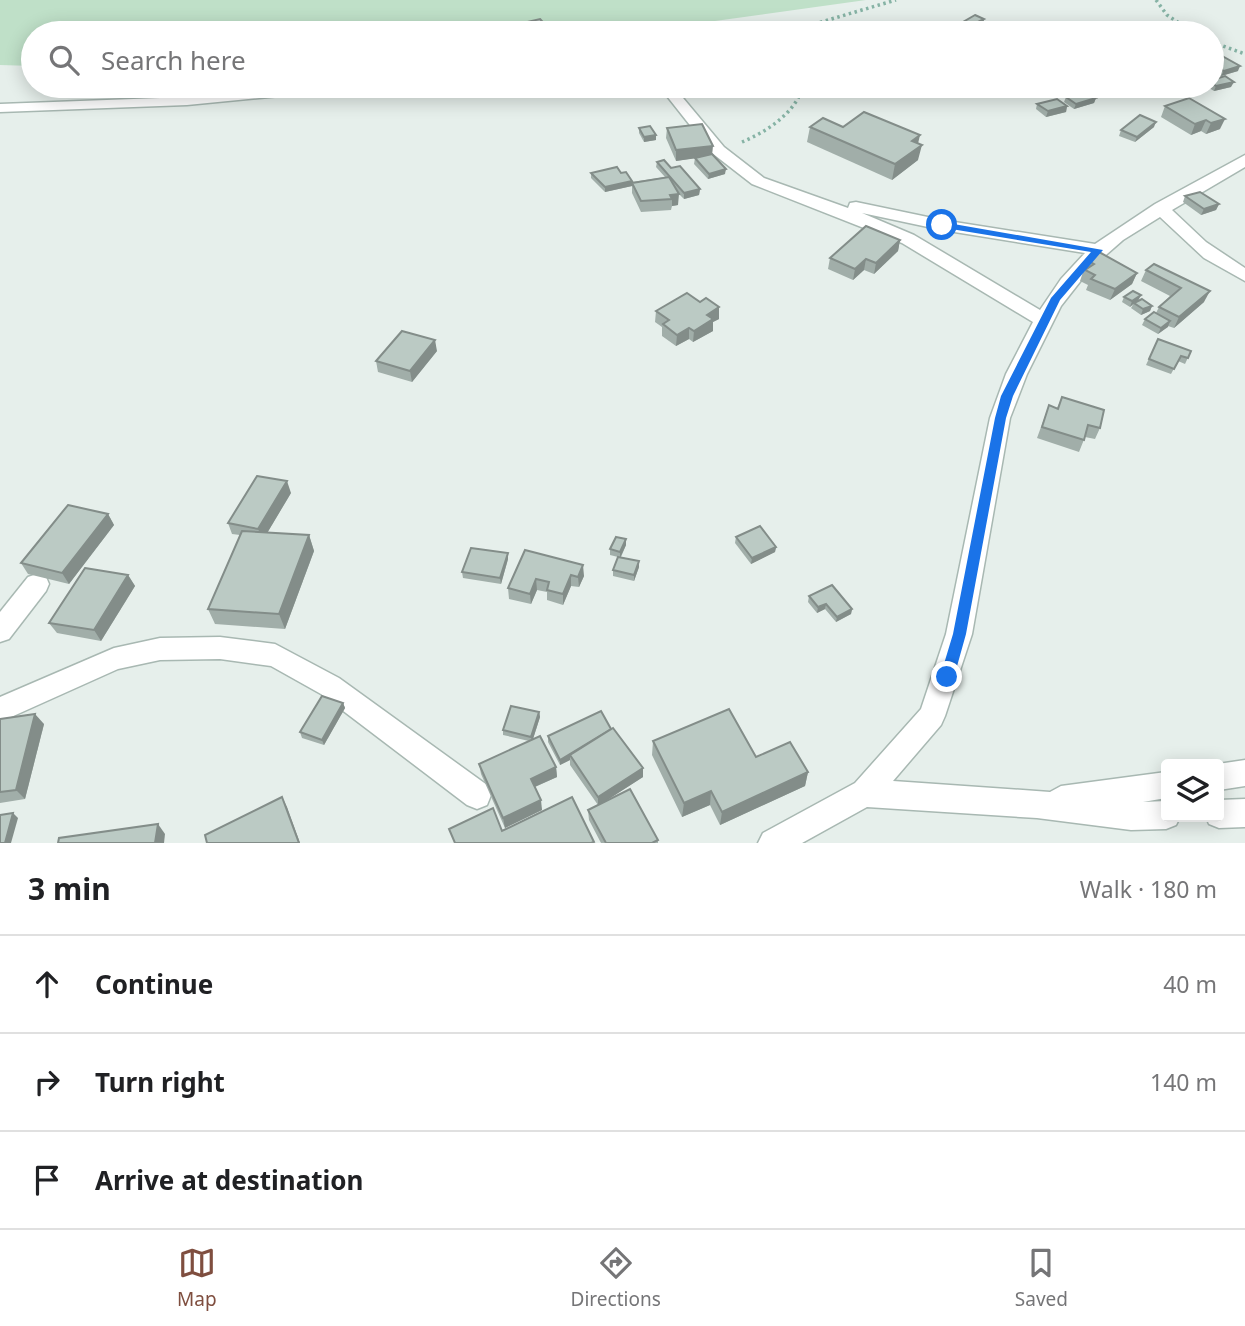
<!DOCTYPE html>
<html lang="en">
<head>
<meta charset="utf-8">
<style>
	:root { --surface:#fff; --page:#f6f6f6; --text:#202124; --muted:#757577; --line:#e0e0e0; --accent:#7f4e3f }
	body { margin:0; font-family:"Noto Sans",sans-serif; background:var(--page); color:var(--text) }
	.controls { position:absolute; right:21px; bottom:21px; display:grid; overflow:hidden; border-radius:7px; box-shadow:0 4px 18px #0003 }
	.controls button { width:63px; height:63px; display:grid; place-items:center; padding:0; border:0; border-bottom:2px solid var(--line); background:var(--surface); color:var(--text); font:35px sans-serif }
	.stop { position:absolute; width:21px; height:21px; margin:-16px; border:5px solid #1a73e8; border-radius:50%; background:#fff }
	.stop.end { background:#1a73e8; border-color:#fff; box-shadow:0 2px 7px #0008 }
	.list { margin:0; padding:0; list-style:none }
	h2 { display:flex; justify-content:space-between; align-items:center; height:91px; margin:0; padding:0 28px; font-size:30px }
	h2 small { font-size:23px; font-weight:400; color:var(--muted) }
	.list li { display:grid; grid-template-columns:46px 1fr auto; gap:21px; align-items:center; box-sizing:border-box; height:98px; padding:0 28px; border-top:2px solid var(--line) }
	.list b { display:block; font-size:26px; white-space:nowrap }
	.list em { font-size:23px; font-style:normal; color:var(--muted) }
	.icon { flex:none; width:38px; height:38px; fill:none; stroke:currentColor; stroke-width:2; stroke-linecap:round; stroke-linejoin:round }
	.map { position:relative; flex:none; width:1245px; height:843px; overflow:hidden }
	.search { position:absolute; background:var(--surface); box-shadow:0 4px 18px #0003; left:21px; right:21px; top:21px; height:77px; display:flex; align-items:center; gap:18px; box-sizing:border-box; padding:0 24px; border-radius:38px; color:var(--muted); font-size:26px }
	.sheet { height:385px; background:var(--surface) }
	nav { display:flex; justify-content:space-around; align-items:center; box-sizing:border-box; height:98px; border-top:2px solid var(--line); background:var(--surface); font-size:19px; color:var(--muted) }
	nav a { display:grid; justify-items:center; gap:4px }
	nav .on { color:var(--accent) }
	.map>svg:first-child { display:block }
	.green { fill:#bfe0c8 }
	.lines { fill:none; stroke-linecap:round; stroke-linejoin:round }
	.minor-casing { stroke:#a8b8b2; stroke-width:3 }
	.path { stroke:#86b3a5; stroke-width:3.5; stroke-dasharray:2.5 3.5; stroke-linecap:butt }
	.minor { fill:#fff; fill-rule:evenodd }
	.wall { fill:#a1aea9 }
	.shaded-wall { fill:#838d89 }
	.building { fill:#bbcac4; stroke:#838d89; stroke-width:2 }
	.route { fill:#1a73e8 }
</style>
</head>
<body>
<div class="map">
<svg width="1245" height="843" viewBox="0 0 1245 843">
	<rect width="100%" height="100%" fill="#e6efeb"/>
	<polygon class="green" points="0,0 866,0 628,33 33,33 33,66 0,65"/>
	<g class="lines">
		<g class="minor-casing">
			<g id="minor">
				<polygon points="300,86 424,86 417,90 379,93 322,92 187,105 0,112 0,104 187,97"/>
				<path d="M659,86H673L724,147L764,178L848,208L850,203L856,202L942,220L1095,244L1155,204L1245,155V167L1172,210L1206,242L1245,268V281L1204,258L1160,217L1123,240L1090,269L1061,306L1027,374L1010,418L972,634L945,716L941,725L893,781L1050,792L1061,786L1166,772V798L1143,802L1166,801V817H1180L1176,825L1166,829L1131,830L1037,818L867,807L802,843H758L763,833L855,783L921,709L946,634L990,418L1006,374L1033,322L902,243L752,184L712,153ZM862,213L942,230L1085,253L1061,279L1040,310L914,235Z"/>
				<polygon points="37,574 46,577 49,584 46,591 9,639 0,642 0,612 28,577"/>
				<polygon points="220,637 275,644 339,678 487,785 491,795 487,805 477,809 467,805 321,694 271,666 220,659 160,660 118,669 0,722 0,697 114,648 160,638"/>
				<polygon points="1245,760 1245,786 1219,790 1218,764"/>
				<polygon points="1245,799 1245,827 1219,828 1209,824 1206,817 1219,817 1219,800"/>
			</g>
		</g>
		<g class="path">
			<polyline points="1156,0 1167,15 1194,33"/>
			<polyline points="761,33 811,25 896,0"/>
			<polyline points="1212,42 1245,54"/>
			<path d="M742,142C766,132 796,113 803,86"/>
		</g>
		<use href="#minor" class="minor"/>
	</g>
	<g class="wall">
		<polygon points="984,19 983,24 971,30 962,27 963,22"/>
		<polygon points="1212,53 1238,71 1221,76 1212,71"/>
		<polygon points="1212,80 1231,87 1214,91 1206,86 1212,86"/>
		<polygon points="1145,86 1185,86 1156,94 1145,87"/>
		<polygon points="1066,97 1096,98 1094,103 1074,109 1064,102"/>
		<polygon points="1189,98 1220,129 1206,134 1201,131 1191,135 1161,117 1165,106"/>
		<polygon points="1037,104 1067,106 1066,112 1046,117 1036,109"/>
		<polygon points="810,127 843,127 918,143 918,160 892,180 807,142"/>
		<polygon points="1154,127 1135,142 1119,136 1121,130"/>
		<polygon points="639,128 656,135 656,140 644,142 639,133"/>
		<polygon points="667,128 712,155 725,174 708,179 694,164 695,158 676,161 666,138"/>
		<polygon points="657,162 671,168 700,189 699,195 684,199 678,193 678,205 672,206 671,210 641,212 632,193 632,186 605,192 591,178 591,173 621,173 632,182 665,177 656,167"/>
		<polygon points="1185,196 1219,204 1216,210 1201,215 1183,202"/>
		<polygon points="900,240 898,251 874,274 864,270 853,280 828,269 830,258"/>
		<polygon points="1087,260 1137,273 1132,284 1110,300 1086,290 1088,285 1080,281"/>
		<polygon points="1154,264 1204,302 1174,328 1168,326 1158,334 1142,325 1145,319 1156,313 1159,307 1170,296 1141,281 1146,270"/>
		<polygon points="1124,297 1138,301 1152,306 1150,311 1141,315 1131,308 1133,305 1130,307 1122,302"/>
		<polygon points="656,311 719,319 713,322 713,331 693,342 689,339 676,346 662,336 662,327 655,322"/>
		<polygon points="1158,339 1191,351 1185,364 1178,361 1171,374 1146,365"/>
		<polygon points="437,351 412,382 378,372 376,361"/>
		<polygon points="1062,397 1100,428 1095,439 1085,437 1079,452 1037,438 1049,405 1057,408"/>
		<polygon points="291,493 267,533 309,535 314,551 285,629 215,624 208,609 240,535 232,534 228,523"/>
		<polygon points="108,514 114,525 69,584 28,574 21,563"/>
		<polygon points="736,537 776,547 775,552 751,564 735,543"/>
		<polygon points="626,539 626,545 621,557 639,561 639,567 634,581 613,576 613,570 618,557 610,555 610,549"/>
		<polygon points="525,550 584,576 579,587 571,586 563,605 547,600 547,592 537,590 531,604 509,599 508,588"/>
		<polygon points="508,559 501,584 463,578 462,572"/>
		<polygon points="128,575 135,586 101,641 57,633 49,623"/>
		<polygon points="809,596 852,609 851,614 836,622 825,609 817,613 808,602"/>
		<polygon points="343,703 345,708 324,745 302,738 300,732"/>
		<polygon points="539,712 540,717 533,739 556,767 557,777 535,787 542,810 505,828 481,774 479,764 529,741 503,735 503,730"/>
		<polygon points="0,719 44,724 25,799 0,803"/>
		<polygon points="611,729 643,777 607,800 658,840 658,843 601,843 589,820 588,810 598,805 570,765 570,760 560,765 548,742 548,736"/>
		<polygon points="653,741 756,757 808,772 805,786 720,825 710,805 682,817 652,755"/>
	</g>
	<g class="shaded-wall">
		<polygon points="984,19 983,24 971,30 972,25"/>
		<polygon points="1240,66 1238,71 1221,76 1224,71"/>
		<polygon points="1234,82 1231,87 1214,91 1216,86"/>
		<polygon points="1159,86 1185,86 1156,94"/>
		<polygon points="1096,98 1094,103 1074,109 1076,104"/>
		<polygon points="1067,106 1066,112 1046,117 1048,111"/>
		<polygon points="1225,119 1220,129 1206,134 1211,123"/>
		<polygon points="1206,120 1201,131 1191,135 1195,124"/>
		<polygon points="1156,122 1154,127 1135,142 1137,137"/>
		<polygon points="656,135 656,140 644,142 644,137"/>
		<polygon points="920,135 917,148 922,145 918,160 892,180 895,164 912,141"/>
		<polygon points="713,146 712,156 676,161 676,150"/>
		<polygon points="726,169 725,174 708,179 709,174"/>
		<polygon points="632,181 632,186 605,192 605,187"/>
		<polygon points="700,189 699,195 684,199 684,193"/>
		<polygon points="679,194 678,205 672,206 672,199 670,195"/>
		<polygon points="1219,204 1216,210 1201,215 1204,209"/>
		<polygon points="900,240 898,251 874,274 876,263"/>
		<polygon points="866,259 864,270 853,280 855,269"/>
		<polygon points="1137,273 1132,284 1110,300 1115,289"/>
		<polygon points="1210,291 1204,302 1174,328 1179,317"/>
		<polygon points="1141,295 1138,301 1134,303 1130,307 1132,301"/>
		<polygon points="1152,306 1150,311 1141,315 1143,309"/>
		<polygon points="719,307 719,319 713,322 713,331 693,342 694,331 707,315"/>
		<polygon points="1170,321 1168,327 1158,334 1161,328"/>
		<polygon points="689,328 689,339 676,346 677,335"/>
		<polygon points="435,340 437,351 412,382 410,371"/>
		<polygon points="287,481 291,493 263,540 258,529"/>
		<polygon points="108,514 114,525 69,584 62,573"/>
		<polygon points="309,535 314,551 285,629 279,614"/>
		<polygon points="626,539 626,545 620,558 620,552"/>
		<polygon points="776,547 775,552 751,564 752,558"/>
		<polygon points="508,553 508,559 501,584 500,578"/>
		<polygon points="639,561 639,567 634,581 634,575"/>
		<polygon points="583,565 584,576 579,587 578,577"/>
		<polygon points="128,575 135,586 101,641 94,630"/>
		<polygon points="571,575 571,586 563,605 563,594"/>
		<polygon points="536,579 537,590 531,604 530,594"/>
		<polygon points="826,604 825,609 817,613 818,607"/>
		<polygon points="852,609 851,614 836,622 837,617"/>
		<polygon points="343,703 345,708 324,745 322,740"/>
		<polygon points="539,712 540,717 532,742 531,737"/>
		<polygon points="35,714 44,724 25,799 16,790"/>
		<polygon points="613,732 570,755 570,760 560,765 560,760"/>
		<polygon points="556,767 557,777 532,788 531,779"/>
		<polygon points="643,768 643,777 598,806 598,797"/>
		<polygon points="808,772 805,786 720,825 722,812"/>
		<polygon points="711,791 710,805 682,817 684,803"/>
		<polygon points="282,797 287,807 300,843 299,843"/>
		<polygon points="541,800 542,810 505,828 503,818"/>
		<polygon points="13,813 18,818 11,843 5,843"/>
		<polygon points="158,824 165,834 164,843 155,843"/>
	</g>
	<g class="building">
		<polygon points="975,15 984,19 972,25 963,22"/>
		<polygon points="540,19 548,28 534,29 527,22"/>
		<polygon points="476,27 487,33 458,33"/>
		<polygon points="552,28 553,33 503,33 503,32"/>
		<polygon points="1215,52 1240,66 1224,71 1212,64 1212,53"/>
		<polygon points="1225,76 1234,82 1216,86 1212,83 1212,80"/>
		<polygon points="1086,91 1096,98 1076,104 1066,97"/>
		<polygon points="1189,98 1225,119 1211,123 1206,120 1195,124 1165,106"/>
		<polygon points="1057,99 1067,106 1048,111 1037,104"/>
		<polygon points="864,112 920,135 912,141 922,145 895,164 810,127 823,118 843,127"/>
		<polygon points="1140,115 1156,122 1137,137 1121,130"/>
		<polygon points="702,124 713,146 676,150 667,128"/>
		<polygon points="650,126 656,135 644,137 639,128"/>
		<polygon points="712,154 726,169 709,174 695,158"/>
		<polygon points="664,160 671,168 680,166 700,189 684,193 657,162"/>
		<polygon points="617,167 621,173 626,172 632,181 605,187 591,173"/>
		<polygon points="669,177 679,194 670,195 672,199 641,201 632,183"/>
		<polygon points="1200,192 1219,204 1204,209 1185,196"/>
		<polygon points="866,226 900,240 876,263 866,259 855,269 830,258"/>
		<polygon points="1099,252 1137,273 1115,289 1091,279 1095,275 1085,270 1094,264 1087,260"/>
		<polygon points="1154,264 1210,291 1179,317 1159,307 1181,288 1146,270"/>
		<polygon points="1133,291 1141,295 1132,301 1124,297"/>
		<polygon points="687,293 700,302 706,298 719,307 707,315 713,319 694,331 689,328 677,335 663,324 669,320 656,311"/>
		<polygon points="1142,299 1152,306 1143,309 1134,303"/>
		<polygon points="1154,312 1170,321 1161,328 1145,319"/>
		<polygon points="402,331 435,340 410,371 376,361"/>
		<polygon points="1158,339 1191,351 1188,358 1181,356 1174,369 1149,359"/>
		<polygon points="1062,397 1104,410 1100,428 1088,425 1084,440 1042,427 1049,405 1058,409"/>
		<polygon points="257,476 287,481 258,529 228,523"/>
		<polygon points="68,505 108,514 62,573 21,563"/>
		<polygon points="760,526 776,547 752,558 736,537"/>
		<polygon points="242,531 309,535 279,614 208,609"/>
		<polygon points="616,537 626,539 620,552 610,549"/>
		<polygon points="471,548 508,553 500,578 462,572"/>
		<polygon points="525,550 583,565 578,577 571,575 563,594 547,590 549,582 536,579 530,594 508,588"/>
		<polygon points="618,557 639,561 634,575 613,570"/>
		<polygon points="85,568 128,575 94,630 49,623"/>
		<polygon points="832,585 852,609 837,617 826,604 818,607 809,596"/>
		<polygon points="322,696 343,703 322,740 300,732"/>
		<polygon points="511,706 539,712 531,737 503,730"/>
		<polygon points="729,709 756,757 790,742 808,772 722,812 711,791 684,803 653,741"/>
		<polygon points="601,711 611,729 560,760 548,736"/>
		<polygon points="35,714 16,790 0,792 0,719"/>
		<polygon points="613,728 643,768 598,797 570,755"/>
		<polygon points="540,736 556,767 531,779 541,800 503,818 479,764"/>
		<polygon points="630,789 658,840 652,843 606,843 588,810"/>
		<polygon points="282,797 299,843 207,843 205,835"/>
		<polygon points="572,797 594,842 591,843 455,843 449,829 493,808 502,831"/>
		<polygon points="13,813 5,843 0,843 0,815"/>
		<polygon points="158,824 155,843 58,843 59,838"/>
	</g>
	<polygon class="route" points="942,222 1103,250 1060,300 1013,396 1006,418 966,634 954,677 947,683 940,677 953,634 995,418 1001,396 1051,298 1091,252 939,227 939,223"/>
</svg>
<div class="controls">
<button><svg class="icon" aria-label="layers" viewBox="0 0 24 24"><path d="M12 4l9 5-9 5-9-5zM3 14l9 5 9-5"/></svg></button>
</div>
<div class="stop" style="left:942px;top:225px"></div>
<div class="stop end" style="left:947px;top:677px"></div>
<div class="search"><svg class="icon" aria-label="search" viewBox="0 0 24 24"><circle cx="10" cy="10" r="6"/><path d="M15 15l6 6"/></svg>Search here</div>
</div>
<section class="sheet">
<h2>3 min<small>Walk · 180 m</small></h2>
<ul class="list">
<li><svg class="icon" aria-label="ahead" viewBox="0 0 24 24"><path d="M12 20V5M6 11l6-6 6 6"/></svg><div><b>Continue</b></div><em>40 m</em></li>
<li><svg class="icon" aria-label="right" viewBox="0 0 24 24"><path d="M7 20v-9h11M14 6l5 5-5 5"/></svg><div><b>Turn right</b></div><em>140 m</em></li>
<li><svg class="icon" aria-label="arrive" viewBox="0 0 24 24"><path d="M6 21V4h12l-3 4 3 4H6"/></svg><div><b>Arrive at destination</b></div></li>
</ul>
</section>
<nav>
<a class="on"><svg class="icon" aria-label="map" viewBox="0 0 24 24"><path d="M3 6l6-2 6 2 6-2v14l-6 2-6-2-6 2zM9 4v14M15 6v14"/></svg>Map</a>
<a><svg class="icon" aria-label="directions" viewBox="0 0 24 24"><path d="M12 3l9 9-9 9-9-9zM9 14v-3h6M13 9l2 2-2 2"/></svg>Directions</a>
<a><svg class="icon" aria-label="saved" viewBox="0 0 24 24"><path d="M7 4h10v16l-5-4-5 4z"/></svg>Saved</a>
</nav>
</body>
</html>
